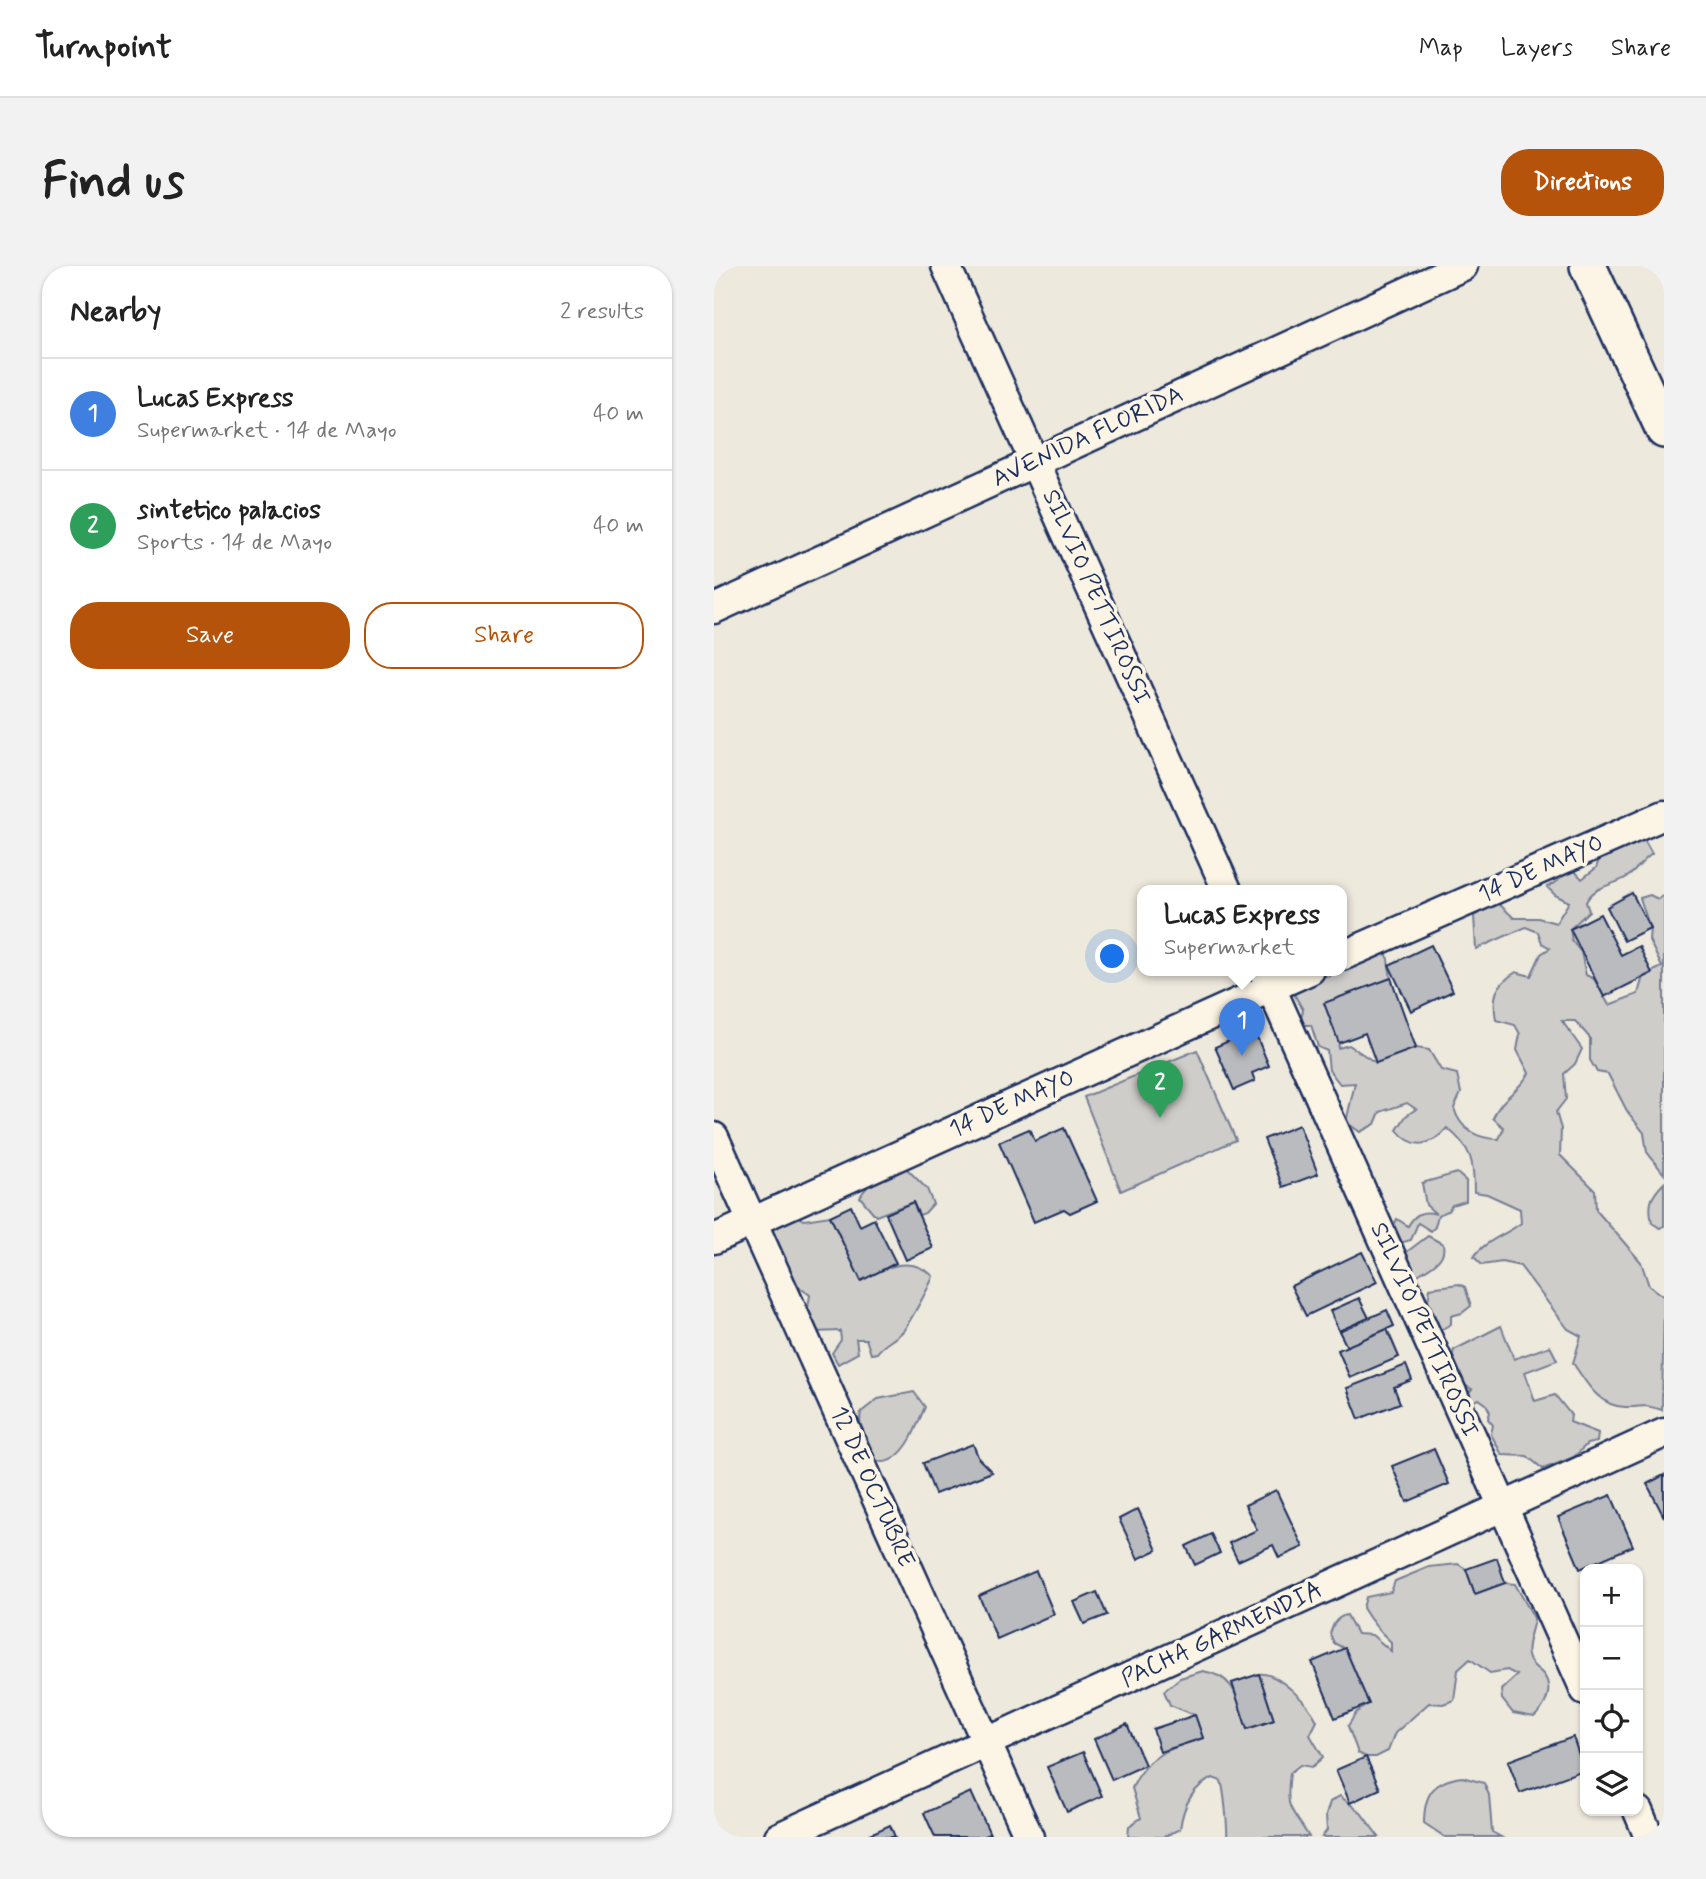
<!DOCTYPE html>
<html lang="en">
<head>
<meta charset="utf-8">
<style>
	:root { --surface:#fff; --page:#f2f2f2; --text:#222; --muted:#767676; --line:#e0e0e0; --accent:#b45309 }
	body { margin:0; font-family:Mynerve,sans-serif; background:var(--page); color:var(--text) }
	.controls { position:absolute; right:21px; bottom:21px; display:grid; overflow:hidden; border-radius:14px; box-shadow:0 2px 5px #0004 }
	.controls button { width:63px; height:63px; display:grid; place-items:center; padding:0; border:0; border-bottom:2px solid var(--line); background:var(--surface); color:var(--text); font:35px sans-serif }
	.you { position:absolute; left:399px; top:691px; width:24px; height:24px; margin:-18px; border:5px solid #fff; border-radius:50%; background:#1a73e8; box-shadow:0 0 0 10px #1a73e833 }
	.badge { display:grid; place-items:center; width:46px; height:46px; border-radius:50%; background:var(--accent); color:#fff; font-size:23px; font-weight:700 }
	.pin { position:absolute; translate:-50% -58px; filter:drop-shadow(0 2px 4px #0008) }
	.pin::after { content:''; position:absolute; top:37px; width:24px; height:21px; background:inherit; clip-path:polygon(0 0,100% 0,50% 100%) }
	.popup { position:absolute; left:423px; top:619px; width:210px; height:91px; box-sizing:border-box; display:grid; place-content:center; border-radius:14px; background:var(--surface); filter:drop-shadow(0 2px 5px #0005); font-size:23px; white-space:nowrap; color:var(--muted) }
	.popup b { font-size:26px; color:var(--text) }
	.popup::after { content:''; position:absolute; left:50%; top:100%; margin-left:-14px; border:14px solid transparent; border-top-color:var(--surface) }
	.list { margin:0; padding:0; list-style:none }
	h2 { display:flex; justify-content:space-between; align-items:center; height:91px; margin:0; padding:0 28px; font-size:30px }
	h2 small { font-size:23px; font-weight:400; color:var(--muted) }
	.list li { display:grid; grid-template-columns:46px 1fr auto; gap:21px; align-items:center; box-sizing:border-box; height:112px; padding:0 28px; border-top:2px solid var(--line) }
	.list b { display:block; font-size:26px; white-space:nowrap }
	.list p { margin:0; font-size:23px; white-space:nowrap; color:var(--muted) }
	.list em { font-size:23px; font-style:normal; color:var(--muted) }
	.actions { display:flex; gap:14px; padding:21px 28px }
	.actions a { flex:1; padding:16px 0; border:2px solid var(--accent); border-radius:28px; text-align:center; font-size:24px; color:var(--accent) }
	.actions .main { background:var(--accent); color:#fff }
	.icon { flex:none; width:38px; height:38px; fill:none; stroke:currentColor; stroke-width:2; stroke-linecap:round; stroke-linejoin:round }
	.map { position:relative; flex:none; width:950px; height:1571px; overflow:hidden; border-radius:28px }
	header { display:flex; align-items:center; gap:42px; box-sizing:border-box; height:98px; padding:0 35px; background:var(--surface); border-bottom:2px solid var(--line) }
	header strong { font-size:33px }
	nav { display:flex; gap:38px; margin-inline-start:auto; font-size:24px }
	.intro { display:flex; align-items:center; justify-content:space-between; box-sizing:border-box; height:168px; padding:0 42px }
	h1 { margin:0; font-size:49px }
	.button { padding:18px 32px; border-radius:28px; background:var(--accent); color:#fff; font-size:24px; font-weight:700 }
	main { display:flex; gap:42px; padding:0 42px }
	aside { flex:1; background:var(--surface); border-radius:28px; box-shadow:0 2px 5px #0004 }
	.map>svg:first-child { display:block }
	.green { fill:#cfcdca; stroke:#757e94; stroke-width:2 }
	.building { fill:#babbbe; stroke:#1b2f5e; stroke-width:2 }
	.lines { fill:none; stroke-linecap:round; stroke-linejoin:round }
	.minor-casing { stroke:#1b2f5e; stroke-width:33 }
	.major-casing { stroke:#1b2f5e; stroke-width:40 }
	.minor { stroke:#fcf5e5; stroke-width:28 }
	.major { stroke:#fcf5e5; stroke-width:35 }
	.labels { text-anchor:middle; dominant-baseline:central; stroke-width:7; stroke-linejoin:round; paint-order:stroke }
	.street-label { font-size:24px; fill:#1b2f5e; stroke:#fcf5e5 }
</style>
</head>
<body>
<header>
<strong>Turnpoint</strong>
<nav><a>Map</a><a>Layers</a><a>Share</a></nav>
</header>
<div class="intro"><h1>Find us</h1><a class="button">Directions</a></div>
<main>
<aside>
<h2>Nearby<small>2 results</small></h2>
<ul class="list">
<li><span class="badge" style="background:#3f7fe0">1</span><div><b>Lucas Express</b><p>Supermarket · 14 de Mayo</p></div><em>40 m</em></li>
<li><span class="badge" style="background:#2e9e5b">2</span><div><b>sintetico palacios</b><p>Sports · 14 de Mayo</p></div><em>40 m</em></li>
</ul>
<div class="actions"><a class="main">Save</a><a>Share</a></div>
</aside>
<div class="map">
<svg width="950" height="1571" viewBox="0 0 950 1571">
	<rect width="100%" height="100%" fill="#eee9dd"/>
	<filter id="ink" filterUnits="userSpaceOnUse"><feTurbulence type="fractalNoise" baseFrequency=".0143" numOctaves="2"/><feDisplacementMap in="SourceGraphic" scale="14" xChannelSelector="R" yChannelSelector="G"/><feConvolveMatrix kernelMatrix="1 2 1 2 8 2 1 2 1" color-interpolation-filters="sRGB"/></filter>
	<g filter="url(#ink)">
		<g class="green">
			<path d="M930,574L938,588C929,594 924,602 916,609C902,620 881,618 872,636L875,645L856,663L858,675L867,686L872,709L880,713L895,739L924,728L929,710L948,701L935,674L936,662L926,632L936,629L944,633L950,628V908L933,886L930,867L913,845L894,808L883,806L876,794V772L861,755H848L868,783L861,798L850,808L852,833L842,846L847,863L846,889L881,924L882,944L927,996L935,1020L950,1031L948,1144C926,1137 929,1142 911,1141C885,1141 872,1116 859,1097L867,1070L854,1063L806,1000L788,996L768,999L760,991C770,975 792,969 807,957L806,943L773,928L760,926C760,896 758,882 733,862C717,881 699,884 683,864L692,850L702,843L693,837L666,846L661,858L646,866L632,856L641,817L626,818L615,804L613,785L604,781L597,759H591L587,753L589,744L580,728L604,708L615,711L622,704H628V696L653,695L668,684L673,688L677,712L611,737L625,777L624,782L635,779L662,797L702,782L715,784L727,804L743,808L747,827L740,842C746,864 764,873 785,873L790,862L779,852C787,831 805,826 815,807L803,784L806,768L801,759L782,754C778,730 781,719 802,706L817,710L827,688L836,682L828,677L824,666L812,661L762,683L760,650L783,636L800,652H824L842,657L855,636L841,629L833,621L844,615L849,606L860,604L868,613L882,602L886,591L913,577Z"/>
			<polygon points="483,784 522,874 407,925 370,831"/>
			<path d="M192,902L213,923L219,938L211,947L205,949L199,936L162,950L146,931C154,916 175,903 192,902Z"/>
			<path d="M743,907L752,915V935L738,939L734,945L724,949L721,961L717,965L704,957L697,974L682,978L678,963L683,953L694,960C701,948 708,944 722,948L712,939L708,917Z"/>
			<path d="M950,917V960L946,962L938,957C934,938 936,931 950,917Z"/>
			<path d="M83,950L90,954L116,950L147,1014C172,1002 196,988 219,1010C217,1018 194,1059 189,1065C181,1074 170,1077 163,1087L157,1088L152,1073H142L144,1087L124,1098L118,1087L127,1074L126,1065L100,1066L93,1048L96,1029L76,1015L54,969L60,955Z"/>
			<path d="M714,970L729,978C733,995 713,1002 701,1011L690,988Z"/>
			<polygon points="745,1018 751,1021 757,1040 748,1047 737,1050 737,1058 723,1066 707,1038 714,1035 716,1022"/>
			<polygon points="787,1060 800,1093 836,1080 843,1094 811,1106 821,1135 841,1129 857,1149 856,1156 884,1167 883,1176 873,1178 860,1191 829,1203 813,1190 788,1189 777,1168 779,1159 774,1153 776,1146 772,1138 765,1133 752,1138 751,1131 758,1123 742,1115 737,1096 740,1084"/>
			<path d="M200,1126L211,1141C203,1158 198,1177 184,1189C155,1214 143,1166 147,1146L164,1133Z"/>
			<path d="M744,1298L752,1303L761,1328L791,1317L801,1318L820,1352C819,1364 811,1378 814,1390C816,1399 823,1402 828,1407C841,1421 832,1441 820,1451L799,1447L788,1433L787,1424L803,1409L793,1404L776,1407L756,1393L744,1404L740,1434L729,1438L715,1437L681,1467L674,1485L662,1491H652L644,1487L634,1460L642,1447L654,1438L631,1383L620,1377L616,1368C619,1358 622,1351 633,1349L643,1368L658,1369L677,1385V1376C667,1367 656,1354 649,1342L652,1331L677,1326L681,1315L715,1301Z"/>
			<path d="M489,1405C524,1411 523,1434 533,1463L560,1454L545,1408C563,1405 596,1439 603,1455L596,1469L609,1491L598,1501L586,1499L576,1507C571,1547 577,1540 595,1571H513C514,1564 510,1522 507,1515L499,1512C478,1521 469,1540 466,1563L449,1571H414L415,1560L427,1552L418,1522C434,1488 454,1483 489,1472L481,1449L456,1439L450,1425L466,1412Z"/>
			<path d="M748,1511L770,1517L775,1529L778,1566L787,1571H731L710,1557C710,1528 719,1515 748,1511Z"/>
			<polygon points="626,1530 647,1547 665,1571 608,1571 613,1564 612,1549 616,1536"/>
		</g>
		<g class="building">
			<polygon points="918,627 936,662 910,675 893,641"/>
			<polygon points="886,648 907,689 925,680 938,707 890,731 856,663"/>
			<polygon points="717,679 739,725 697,745 675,699"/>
			<polygon points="677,712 702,782 662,797 651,767 625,777 610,737"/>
			<polygon points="540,764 555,800 538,807 541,815 520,824 501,781"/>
			<polygon points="585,859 604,908 569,921 550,873"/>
			<polygon points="350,862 383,935 356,947 350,943 320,956 285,876 315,863 321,875"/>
			<polygon points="199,936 219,982 192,994 172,948"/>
			<polygon points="137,940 146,960 160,953 182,997 147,1015 116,950"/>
			<polygon points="648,986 663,1016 592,1050 577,1020"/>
			<polygon points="645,1032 655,1052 625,1065 616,1045"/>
			<polygon points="673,1044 680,1060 633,1081 625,1065"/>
			<polygon points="673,1063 685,1091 636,1112 624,1084"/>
			<polygon points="692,1099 698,1114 680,1121 686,1137 645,1153 633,1122"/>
			<polygon points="259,1178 265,1193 278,1206 221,1228 209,1197"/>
			<polygon points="720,1183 735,1218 693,1236 678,1200"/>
			<polygon points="950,1209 950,1251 933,1218"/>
			<polygon points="562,1224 589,1281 565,1292 559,1279 524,1295 515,1277 543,1264 531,1239"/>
			<polygon points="897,1229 919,1280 866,1303 844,1251"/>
			<polygon points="424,1243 443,1284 424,1293 405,1253"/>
			<polygon points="497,1268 506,1287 481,1299 472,1280"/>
			<polygon points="783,1292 791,1317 761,1328 752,1303"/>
			<polygon points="322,1305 340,1348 283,1373 265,1330"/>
			<polygon points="383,1326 393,1349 370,1358 360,1336"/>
			<polygon points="631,1382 655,1438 621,1452 598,1396"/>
			<polygon points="545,1408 560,1454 533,1463 518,1417"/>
			<polygon points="481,1449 489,1472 446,1486 439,1463"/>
			<polygon points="413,1458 431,1499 398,1514 380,1473"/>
			<polygon points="859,1471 870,1504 806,1527 794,1495"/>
			<polygon points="369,1486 388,1530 353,1546 333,1501"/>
			<polygon points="652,1491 666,1523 636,1537 622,1504"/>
			<polygon points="257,1526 276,1568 269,1571 221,1571 210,1547"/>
			<polygon points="176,1559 181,1571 150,1571"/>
		</g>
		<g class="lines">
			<g class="minor-casing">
				<g id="minor">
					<polyline points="232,0 513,624"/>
					<polyline points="0,343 749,0"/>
					<polyline points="628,690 950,549"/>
					<polyline points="549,704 871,1424"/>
					<polyline points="0,871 315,1571"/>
					<polyline points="0,973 596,704"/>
					<polyline points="924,1545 935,1571"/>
					<polyline points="65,1571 950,1167"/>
				</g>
			</g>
			<g class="major-casing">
				<polyline id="major" points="874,0 950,164"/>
			</g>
			<use href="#minor" class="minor"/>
			<use href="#major" class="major"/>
		</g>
	</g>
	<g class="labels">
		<g class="street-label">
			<text transform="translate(374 171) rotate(-25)">AVENIDA FLORIDA</text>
			<text transform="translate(382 331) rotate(66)">SILVIO PETTIROSSI</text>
			<text transform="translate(827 603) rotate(-24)">14 DE MAYO</text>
			<text transform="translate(298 838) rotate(-24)">14 DE MAYO</text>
			<text transform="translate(710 1064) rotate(66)">SILVIO PETTIROSSI</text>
			<text transform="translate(158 1221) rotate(66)">12 DE OCTUBRE</text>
			<text transform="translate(508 1369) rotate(-25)">PACHA GARMENDIA</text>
		</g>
	</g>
</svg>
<div class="controls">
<button>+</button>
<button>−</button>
<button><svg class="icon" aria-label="locate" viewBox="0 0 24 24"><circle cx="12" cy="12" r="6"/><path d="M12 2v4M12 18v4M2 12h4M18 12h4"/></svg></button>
<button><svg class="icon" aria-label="layers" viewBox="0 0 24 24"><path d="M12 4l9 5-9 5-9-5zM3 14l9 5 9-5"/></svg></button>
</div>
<div class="you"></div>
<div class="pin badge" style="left:528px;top:790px;background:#3f7fe0">1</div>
<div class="popup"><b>Lucas Express</b>Supermarket</div>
<div class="pin badge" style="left:446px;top:852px;background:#2e9e5b">2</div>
</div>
</main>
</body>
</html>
